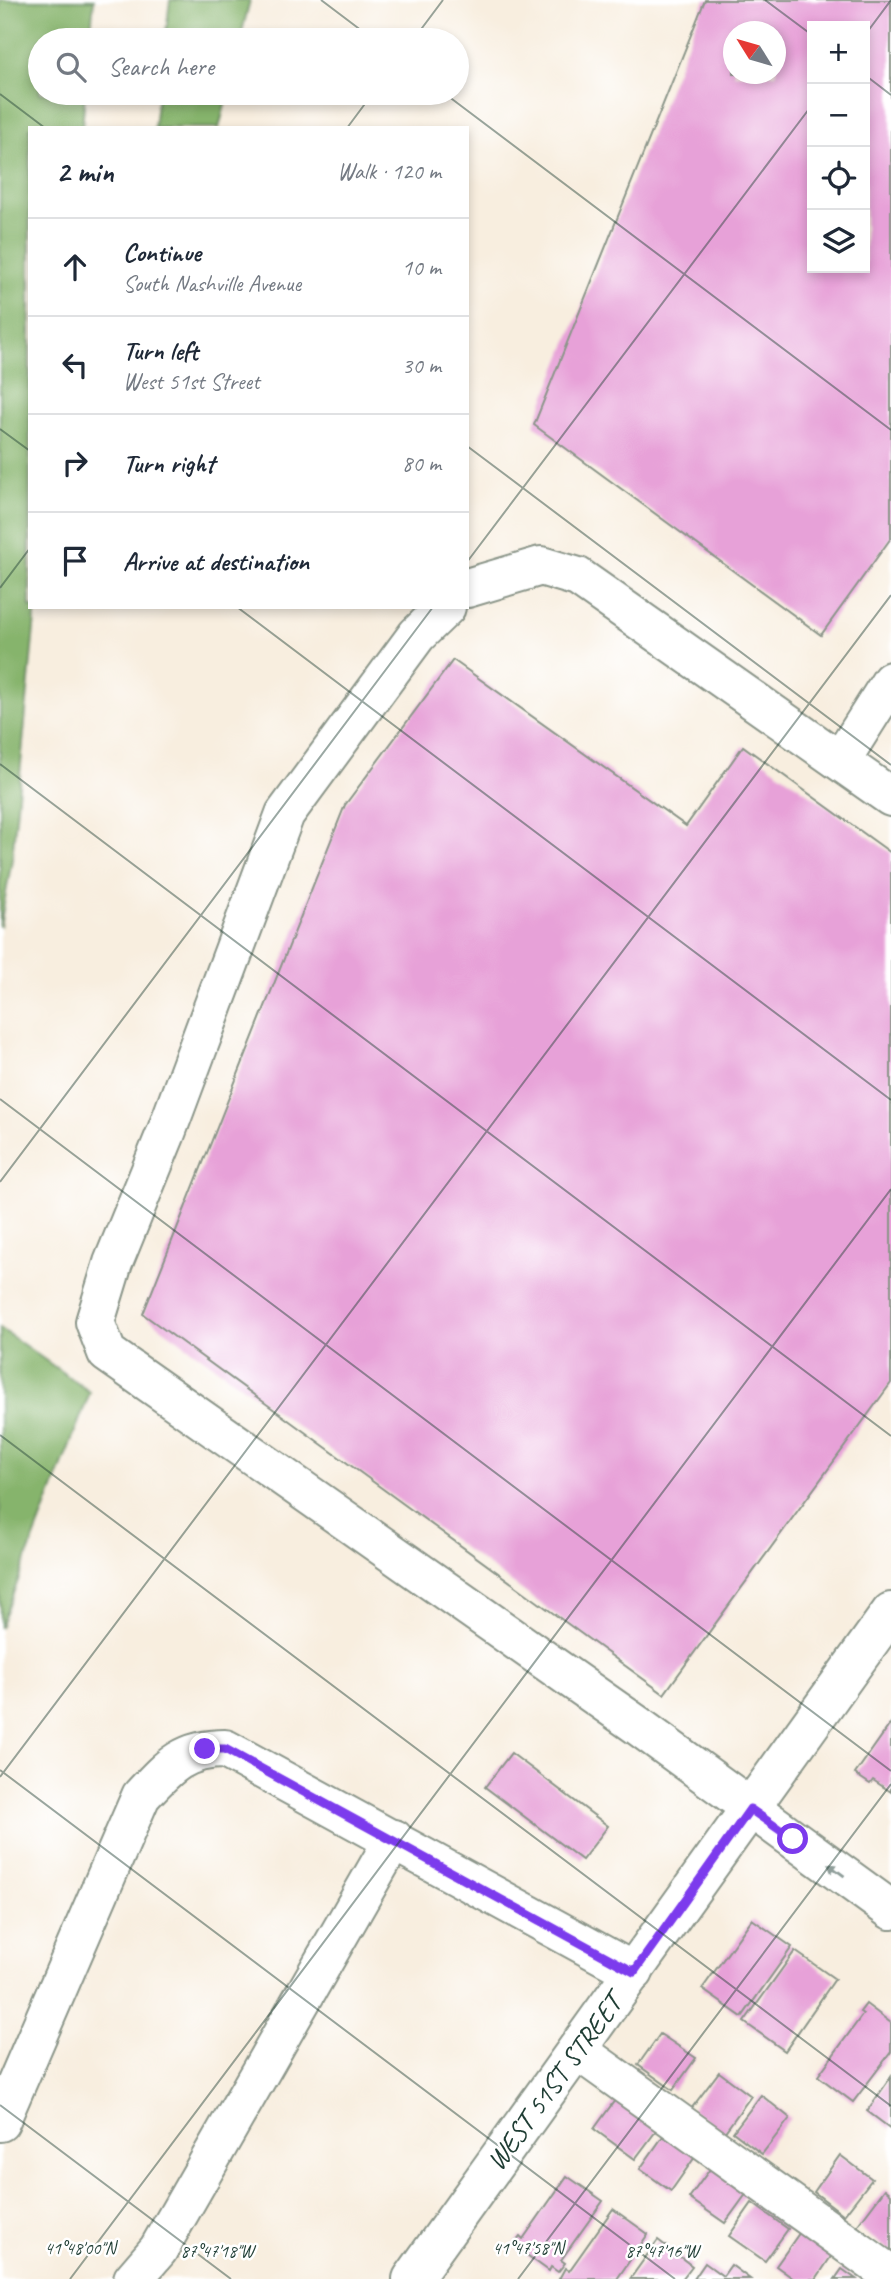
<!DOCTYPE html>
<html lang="en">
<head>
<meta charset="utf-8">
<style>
	:root { --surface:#fff; --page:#f2f2f3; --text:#1f2937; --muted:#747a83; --line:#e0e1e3 }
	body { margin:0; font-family:Caveat,sans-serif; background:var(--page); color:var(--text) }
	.controls { position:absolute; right:21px; top:21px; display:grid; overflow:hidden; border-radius:0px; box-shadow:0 4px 10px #0003 }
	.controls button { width:63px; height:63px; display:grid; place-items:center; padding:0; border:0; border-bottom:2px solid var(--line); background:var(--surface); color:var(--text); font:35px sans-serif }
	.compass { position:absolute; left:723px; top:21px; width:63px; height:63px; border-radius:50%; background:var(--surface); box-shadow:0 4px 10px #0003; rotate:307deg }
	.stop { position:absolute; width:21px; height:21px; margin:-16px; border:5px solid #7c3aed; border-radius:50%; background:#fff }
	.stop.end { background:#7c3aed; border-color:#fff; box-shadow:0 2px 7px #0008 }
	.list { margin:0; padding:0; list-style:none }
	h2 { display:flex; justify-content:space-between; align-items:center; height:91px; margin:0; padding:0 28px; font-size:30px }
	h2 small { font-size:23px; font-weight:400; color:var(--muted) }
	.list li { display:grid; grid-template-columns:46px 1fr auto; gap:21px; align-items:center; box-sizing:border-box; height:98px; padding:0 28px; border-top:2px solid var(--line) }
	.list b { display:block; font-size:26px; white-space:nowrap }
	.list p { margin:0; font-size:23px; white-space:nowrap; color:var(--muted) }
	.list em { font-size:23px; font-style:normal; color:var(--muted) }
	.icon { flex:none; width:38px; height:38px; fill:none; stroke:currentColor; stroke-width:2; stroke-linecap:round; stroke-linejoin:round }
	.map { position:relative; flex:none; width:891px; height:2279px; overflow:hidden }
	.search { position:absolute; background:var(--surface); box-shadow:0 4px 10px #0003; left:28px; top:28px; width:441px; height:77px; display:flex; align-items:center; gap:18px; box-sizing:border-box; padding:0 24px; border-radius:38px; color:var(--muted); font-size:26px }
	.panel { position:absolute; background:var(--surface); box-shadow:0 4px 10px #0003; left:28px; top:126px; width:441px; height:483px; border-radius:0px }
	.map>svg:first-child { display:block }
	.forest { fill:#86b46c; stroke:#527850; stroke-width:2 }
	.building { fill:#e7a1d8; fill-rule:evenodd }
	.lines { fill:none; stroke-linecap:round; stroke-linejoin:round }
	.minor-casing { stroke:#8c968a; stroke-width:42 }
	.minor { stroke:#fff; stroke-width:38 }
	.oneway { fill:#8f9e9a }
	.route { stroke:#7c3aed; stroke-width:9 }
	.ticks { fill:none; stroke:#1f3d34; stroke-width:2; stroke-opacity:0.45 }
	.labels { text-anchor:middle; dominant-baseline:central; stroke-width:5; stroke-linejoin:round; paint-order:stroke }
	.street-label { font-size:28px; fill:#1f3d34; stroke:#fff }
	.ticks-label { font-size:18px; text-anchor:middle; fill:#1f3d34; stroke:#fff; stroke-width:5; stroke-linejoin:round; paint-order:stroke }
</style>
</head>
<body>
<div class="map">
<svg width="891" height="2279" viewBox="0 0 891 2279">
	<rect width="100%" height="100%" fill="#fff"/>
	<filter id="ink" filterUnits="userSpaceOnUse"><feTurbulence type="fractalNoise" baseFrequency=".0143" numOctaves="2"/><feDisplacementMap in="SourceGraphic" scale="14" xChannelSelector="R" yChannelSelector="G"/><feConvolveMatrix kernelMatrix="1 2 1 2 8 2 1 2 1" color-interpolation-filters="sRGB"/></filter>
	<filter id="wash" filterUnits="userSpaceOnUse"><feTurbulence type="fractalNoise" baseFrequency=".00686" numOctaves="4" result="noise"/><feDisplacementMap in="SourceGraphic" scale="28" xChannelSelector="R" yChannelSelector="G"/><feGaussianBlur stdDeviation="1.57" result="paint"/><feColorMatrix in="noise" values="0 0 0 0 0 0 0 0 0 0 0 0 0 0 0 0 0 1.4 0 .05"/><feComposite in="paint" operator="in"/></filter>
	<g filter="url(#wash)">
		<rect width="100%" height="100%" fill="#f8eedf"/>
		<g class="forest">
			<polygon points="0,0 94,0 90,40 40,40 40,93 85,93 82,128 30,128 30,607 36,607 12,859 0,927"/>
			<polygon points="170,0 250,0 240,40 165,40"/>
			<polygon points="158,93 228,93 219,128 154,128"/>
			<polygon points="0,1328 90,1392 0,1628"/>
		</g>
		<g id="blocks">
			<g class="building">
				<path d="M705,0H891V538L821,635L534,425ZM812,26H865V268H812ZM734,32H776V74H734Z"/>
				<polygon points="453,660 686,826 743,746 891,853 891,1383 664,1694 143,1314 345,805"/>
				<polygon points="891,1723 891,1792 873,1780 870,1784 855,1774"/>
				<polygon points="511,1753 608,1826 582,1860 485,1787"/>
				<polygon points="752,1919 792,1947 742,2017 702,1989"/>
				<polygon points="795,1951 835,1979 785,2051 744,2022"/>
				<polygon points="866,2004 891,2023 891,2052 853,2102 818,2076 863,2014 860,2012"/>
				<polygon points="660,2034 696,2058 673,2090 638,2065"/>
				<polygon points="719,2072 751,2096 724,2133 691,2109"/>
				<polygon points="891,2077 891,2129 867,2111"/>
				<polygon points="761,2095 790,2118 762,2154 733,2132"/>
				<polygon points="618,2096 659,2127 635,2159 594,2129"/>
				<polygon points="666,2132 697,2154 671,2191 640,2169"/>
				<polygon points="840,2155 872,2179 844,2215 814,2192"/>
				<polygon points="713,2165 749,2190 725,2223 689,2198"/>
				<polygon points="567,2176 603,2201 561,2260 565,2263 558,2272 551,2267 549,2271 513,2245 520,2236 523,2239"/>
				<polygon points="885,2189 891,2194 891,2252 857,2226"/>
				<polygon points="752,2203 788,2229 765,2261 729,2236"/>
				<polygon points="613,2209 648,2234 617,2279 559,2279 565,2268 569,2271"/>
				<polygon points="800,2232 832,2255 816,2279 794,2279 776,2266"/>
				<polygon points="658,2240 692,2266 682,2279 630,2279"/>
				<polygon points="705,2263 723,2276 731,2265 750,2279 694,2279"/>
				<polygon points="842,2269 856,2279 835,2279"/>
			</g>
		</g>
	</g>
	<g filter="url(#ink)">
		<use href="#blocks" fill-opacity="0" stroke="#8c968a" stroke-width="2"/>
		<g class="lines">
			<g class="minor-casing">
				<g id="minor">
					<polyline points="467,588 541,566 578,577 891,797"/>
					<polyline points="446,607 417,635 285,814 166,1133 113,1263 95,1322 107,1353 637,1725 891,1910"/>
					<polyline points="841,760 891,681"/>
					<polyline points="577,2050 891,2275"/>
					<path d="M0,2122L141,1796C168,1767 183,1749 225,1749L634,1972"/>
					<polyline points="133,2279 158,2250 394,1839"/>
					<polyline points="412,2279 891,1612"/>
				</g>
			</g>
			<use href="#minor" class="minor"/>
		</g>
		<defs><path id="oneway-solid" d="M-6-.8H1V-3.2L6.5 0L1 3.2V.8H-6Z" transform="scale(1.75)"/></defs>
		<use class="oneway" href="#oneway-solid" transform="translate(836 1870) rotate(-144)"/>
	</g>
	<g class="lines" filter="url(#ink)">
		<polyline class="route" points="205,1749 225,1749 634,1972 750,1809 793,1839"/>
	</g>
	<path class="ticks" d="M321,0L374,40M765,0L812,35M865,35L891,0M413,40L443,0M865,75L891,95M444,93L891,430M0,94L45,128M347,128L373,93M0,429L30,451M467,446L891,765M467,562L812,105M0,588L30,548M237,607L891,1100M0,764L891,1436M0,1099L891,1771M0,1182L433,607M0,1435L891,2106M0,1770L675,2279M0,1777L891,595M0,2105L231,2279M70,2279L891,1189M518,2279L891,1784"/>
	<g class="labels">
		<g class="street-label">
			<text transform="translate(554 2082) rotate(-54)">WEST 51ST STREET</text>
		</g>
	</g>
	<g class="ticks-label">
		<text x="80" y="2254">41°48'00"N</text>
		<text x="528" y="2254">41°47'58"N</text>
		<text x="217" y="2257">87°47'18"W</text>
		<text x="662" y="2257">87°47'16"W</text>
	</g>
</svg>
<div class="controls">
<button>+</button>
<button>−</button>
<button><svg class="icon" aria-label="locate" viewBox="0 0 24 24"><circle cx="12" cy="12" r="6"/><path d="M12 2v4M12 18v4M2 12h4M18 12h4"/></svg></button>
<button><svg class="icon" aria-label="layers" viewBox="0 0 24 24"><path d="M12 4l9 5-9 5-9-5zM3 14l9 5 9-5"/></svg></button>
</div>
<svg class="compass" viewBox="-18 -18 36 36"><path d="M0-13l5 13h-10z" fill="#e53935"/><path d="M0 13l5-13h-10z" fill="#747a83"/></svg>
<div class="stop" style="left:793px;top:1839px"></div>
<div class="stop end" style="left:205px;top:1749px"></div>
<div class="search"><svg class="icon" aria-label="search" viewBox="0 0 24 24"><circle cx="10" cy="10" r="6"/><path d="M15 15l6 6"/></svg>Search here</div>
<section class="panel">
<h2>2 min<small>Walk · 120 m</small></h2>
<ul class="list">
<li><svg class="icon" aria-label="ahead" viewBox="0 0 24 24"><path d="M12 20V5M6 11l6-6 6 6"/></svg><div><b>Continue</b><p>South Nashville Avenue</p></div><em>10 m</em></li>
<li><svg class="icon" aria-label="left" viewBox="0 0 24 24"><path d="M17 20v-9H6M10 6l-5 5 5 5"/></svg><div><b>Turn left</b><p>West 51st Street</p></div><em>30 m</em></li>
<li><svg class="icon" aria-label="right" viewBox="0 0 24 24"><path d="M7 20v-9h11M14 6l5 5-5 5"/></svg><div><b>Turn right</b></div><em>80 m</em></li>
<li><svg class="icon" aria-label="arrive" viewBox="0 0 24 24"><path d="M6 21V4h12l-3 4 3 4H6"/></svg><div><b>Arrive at destination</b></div></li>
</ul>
</section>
</div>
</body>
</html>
